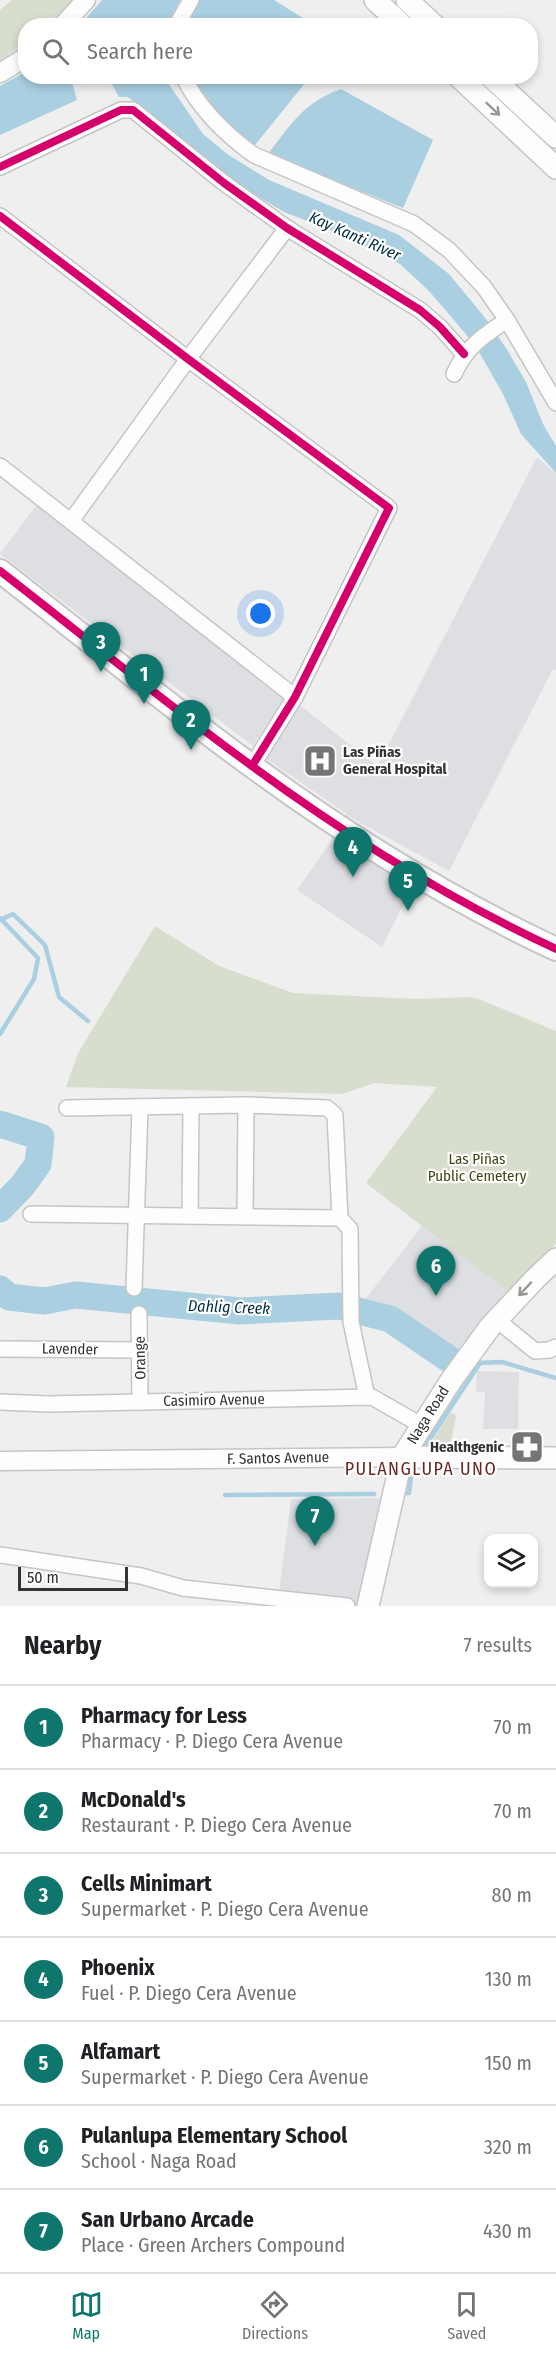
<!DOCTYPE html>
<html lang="en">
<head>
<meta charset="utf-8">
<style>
	:root { --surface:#fff; --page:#f6f6f6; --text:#202124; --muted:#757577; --line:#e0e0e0; --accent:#0f766e }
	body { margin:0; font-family:"Fira Sans Condensed",sans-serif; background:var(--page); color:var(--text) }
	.controls { position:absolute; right:18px; bottom:18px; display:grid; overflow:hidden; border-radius:12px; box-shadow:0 3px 9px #0003 }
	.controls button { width:54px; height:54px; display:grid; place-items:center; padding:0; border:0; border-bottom:2px solid var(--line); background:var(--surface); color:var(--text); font:30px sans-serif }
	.scale { position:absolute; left:18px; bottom:15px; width:110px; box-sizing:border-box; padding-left:6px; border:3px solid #333334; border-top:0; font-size:16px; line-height:21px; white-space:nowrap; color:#333334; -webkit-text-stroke:4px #fff; paint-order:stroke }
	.you { position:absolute; left:261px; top:614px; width:21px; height:21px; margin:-15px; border:4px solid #fff; border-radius:50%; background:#1a73e8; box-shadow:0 0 0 9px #1a73e833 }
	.badge { display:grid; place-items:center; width:39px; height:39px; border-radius:50%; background:var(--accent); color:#fff; font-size:20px; font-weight:700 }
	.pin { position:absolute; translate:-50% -50px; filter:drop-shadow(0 2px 3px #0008) }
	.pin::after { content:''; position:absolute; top:32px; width:21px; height:18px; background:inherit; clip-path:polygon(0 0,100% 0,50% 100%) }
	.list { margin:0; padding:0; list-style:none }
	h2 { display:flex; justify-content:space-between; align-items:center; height:78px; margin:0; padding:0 24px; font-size:26px }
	h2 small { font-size:20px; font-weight:400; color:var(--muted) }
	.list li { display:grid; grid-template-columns:39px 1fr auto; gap:18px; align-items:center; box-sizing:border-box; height:84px; padding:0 24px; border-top:2px solid var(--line) }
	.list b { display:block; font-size:22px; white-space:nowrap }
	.list p { margin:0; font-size:20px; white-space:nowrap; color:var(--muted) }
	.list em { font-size:20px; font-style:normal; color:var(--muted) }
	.icon { flex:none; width:33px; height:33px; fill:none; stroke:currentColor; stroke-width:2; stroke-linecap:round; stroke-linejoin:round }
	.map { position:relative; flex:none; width:556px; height:1606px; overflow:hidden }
	.search { position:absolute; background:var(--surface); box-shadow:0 3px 9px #0003; left:18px; right:18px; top:18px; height:66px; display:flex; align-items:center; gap:15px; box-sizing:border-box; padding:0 21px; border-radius:24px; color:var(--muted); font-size:22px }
	.sheet { height:666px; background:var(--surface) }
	nav { display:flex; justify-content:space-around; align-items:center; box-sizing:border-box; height:84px; border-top:2px solid var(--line); background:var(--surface); font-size:16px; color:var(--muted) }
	nav a { display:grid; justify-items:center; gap:3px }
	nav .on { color:var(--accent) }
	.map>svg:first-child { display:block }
	.built { fill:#dddfe3 }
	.green { fill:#d8decd }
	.water { fill:#a9cfe1 }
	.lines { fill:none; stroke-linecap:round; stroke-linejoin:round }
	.stream { stroke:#a9cfe1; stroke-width:4.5 }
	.river { stroke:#a9cfe1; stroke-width:27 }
	.minor-casing { stroke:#c5c5c5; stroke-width:18 }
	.tertiary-casing { stroke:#c5c5c5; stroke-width:21 }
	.secondary-casing { stroke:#c5c5c5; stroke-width:24 }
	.primary-casing { stroke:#c5c5c5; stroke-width:26 }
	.minor { stroke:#fdfdfd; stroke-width:15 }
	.tertiary { stroke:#fdfdfd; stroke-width:18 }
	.secondary { stroke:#fdfdfd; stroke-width:21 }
	.primary { stroke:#fdfdfd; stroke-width:22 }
	.cycleway-casing { stroke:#fff; stroke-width:11 }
	.cycleway { stroke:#d6006c; stroke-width:8 }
	.oneway { stroke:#989898 }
	.labels { text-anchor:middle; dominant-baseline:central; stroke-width:4.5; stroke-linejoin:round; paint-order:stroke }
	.poi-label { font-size:15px; font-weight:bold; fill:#333334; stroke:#fff; text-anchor:start }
	.park-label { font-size:15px; fill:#3a4812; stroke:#fff }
	.street-label { font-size:15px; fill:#333334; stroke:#fff }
	.water-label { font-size:16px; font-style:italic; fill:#002e41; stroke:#fff }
	.quarter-label { font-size:18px; letter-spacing:1.5px; fill:#6b261f; stroke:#fff }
</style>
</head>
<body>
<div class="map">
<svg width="556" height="1606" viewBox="0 0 556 1606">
	<rect width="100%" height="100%" fill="#efefef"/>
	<g class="built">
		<polygon points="537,457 556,474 556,670 553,669 449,871 346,815 347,814 262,756 296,702 377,766 374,773"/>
		<polygon points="37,504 287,694 253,746 0,554"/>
		<polygon points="334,837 413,885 382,947 297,890"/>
		<polygon points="422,1226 508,1292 454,1358 364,1301"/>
		<polygon points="477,1371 519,1372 518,1429 483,1429 485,1392 476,1392"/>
		<polygon points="380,1498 358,1604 279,1593 291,1499"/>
	</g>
	<g class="green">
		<polygon points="12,0 74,0 47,25 26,26 25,43 0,61 0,10"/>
		<polygon points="155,926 219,966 293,993 416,999 468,997 479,999 556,1031 556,1244 540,1258 508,1292 366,1183 437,1087 374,1083 343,1094 66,1087 78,1053"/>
		<polygon points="451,1412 456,1416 449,1452 425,1452"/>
	</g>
	<g class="water">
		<polygon points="102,0 180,0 168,25 80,25"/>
		<polygon points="199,0 274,0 311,23 311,25 187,26"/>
		<polygon points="25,72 26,76 86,77 72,82 77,100 0,135 0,86"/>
		<polygon points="108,77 164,77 203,134 227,154 269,180 399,235 449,274 486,319 506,348 526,382 543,424 556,446 556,473 521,434 503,394 479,352 465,333 429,291 400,264 343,235 284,212 227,178 128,97 119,97"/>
		<polygon points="190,77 310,77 255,145 209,109"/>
		<path d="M341,89L433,140L403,208L268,154C292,123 303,103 341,89Z"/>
	</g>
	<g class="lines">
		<g class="stream">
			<polyline points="0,918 38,958 34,979 0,1034"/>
			<polyline points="0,920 13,914 45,945 59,997 88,1021"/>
			<polyline points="477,1363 502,1362 556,1378"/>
			<polyline points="422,1451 480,1363"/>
			<polyline points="401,1493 409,1493 412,1470"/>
			<polyline points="225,1495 374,1494"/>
		</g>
		<g class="river">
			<polyline points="0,1124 41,1137 38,1164 23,1185 0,1209"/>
			<polyline points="0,1289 9,1297 44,1301 76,1295 240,1311 339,1306 390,1319 449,1359"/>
		</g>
		<g class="minor-casing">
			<g id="minor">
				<polyline points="176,26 191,0"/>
				<path d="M183,76C199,109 225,134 254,155L414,224L449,250L484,287L507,320L556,403"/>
				<polyline points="0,167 121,110 133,110 224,183 287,228 420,310 440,327 464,354"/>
				<polyline points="0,216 188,359 389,508 295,697 252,766"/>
				<path d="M454,374C466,347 483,336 507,320"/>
				<polyline points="0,466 295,697"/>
				<polyline points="71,521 188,359 287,228"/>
				<polyline points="67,1108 246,1105 327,1108 335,1115 340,1218"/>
				<polyline points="31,1214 340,1218 350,1229 351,1322 367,1397"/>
				<polyline points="190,1216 191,1106"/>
				<polyline points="245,1217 246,1105"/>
				<polyline points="134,1288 140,1107"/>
				<polyline points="139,1314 140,1402"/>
				<polyline points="496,1319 535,1351 549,1350 556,1347"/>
				<polyline points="0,1349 140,1350"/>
				<polyline points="0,1402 49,1404 372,1397 421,1425"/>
				<polyline points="0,1555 141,1576 183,1588 347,1606"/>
			</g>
		</g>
		<g class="tertiary-casing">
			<g id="tertiary">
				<polyline points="62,26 86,0"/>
				<polyline points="0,73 26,57"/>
				<polyline points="0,1461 402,1457"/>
			</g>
		</g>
		<g class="secondary-casing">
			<g id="secondary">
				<polyline points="375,0 403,26"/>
				<polyline points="407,0 435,26"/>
				<polyline points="458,76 556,168"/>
				<polyline points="490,76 556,137"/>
				<polyline points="402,1457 556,1458"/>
				<polyline points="368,1606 402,1457 452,1379 490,1327 535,1279 556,1259"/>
			</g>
		</g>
		<g class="primary-casing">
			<path id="primary" d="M0,571C84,636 166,704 252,766C347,836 449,899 556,949"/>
		</g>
		<use href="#minor" class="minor"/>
		<use href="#tertiary" class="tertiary"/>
		<use href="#secondary" class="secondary"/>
		<use href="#primary" class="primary"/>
		<g class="cycleway-casing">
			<g id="cycleway">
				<polyline points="0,167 121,110 133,110 224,183 287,228 420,310 440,327 464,354"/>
				<polyline points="0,216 188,359 389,508 295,697 252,766"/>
				<path d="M0,571C84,636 166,704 252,766C347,836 449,899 556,949"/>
			</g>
		</g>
		<use href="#cycleway" class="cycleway"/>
	</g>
	<defs><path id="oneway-shaft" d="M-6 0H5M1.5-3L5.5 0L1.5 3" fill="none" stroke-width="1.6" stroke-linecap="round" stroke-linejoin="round" transform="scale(1.5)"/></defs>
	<g class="oneway">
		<use href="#oneway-shaft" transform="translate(493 109) rotate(43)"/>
		<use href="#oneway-shaft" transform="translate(525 1289) rotate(133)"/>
	</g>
	<defs>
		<g id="hospital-square" transform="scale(1.725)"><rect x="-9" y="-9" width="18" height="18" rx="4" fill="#757575" stroke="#fff"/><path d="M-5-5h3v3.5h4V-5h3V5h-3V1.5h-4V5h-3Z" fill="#fff"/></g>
		<g id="pharmacy-square" transform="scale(1.725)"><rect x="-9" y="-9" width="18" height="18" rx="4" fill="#757575" stroke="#fff"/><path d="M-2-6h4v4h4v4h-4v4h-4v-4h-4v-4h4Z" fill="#fff"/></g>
	</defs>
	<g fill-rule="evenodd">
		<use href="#hospital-square" x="320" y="761"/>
		<use href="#pharmacy-square" x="527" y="1447"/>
	</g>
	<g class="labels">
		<g class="poi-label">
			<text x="343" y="752">Las Piñas<tspan x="343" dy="17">General Hospital</tspan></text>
			<text x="504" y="1447" text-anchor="end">Healthgenic</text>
		</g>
		<g class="park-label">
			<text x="477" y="1159">Las Piñas<tspan x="477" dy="17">Public Cemetery</tspan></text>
		</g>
		<g class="street-label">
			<text transform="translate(70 1349) rotate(1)">Lavender</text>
			<text transform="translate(140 1358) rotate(-91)">Orange</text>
			<text transform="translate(214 1400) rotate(-1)">Casimiro Avenue</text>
			<text transform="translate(428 1415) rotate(-58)">Naga Road</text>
			<text transform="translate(278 1458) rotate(-1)">F. Santos Avenue</text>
		</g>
		<g class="water-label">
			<text transform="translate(355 236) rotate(24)">Kay Kanti River</text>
			<text transform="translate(229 1307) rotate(2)">Dahlig Creek</text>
		</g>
		<g class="quarter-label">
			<text x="421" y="1469">PULANGLUPA UNO</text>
		</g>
	</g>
</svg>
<div class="controls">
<button><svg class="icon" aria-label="layers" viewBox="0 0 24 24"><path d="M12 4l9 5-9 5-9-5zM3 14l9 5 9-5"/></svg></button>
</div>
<div class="scale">50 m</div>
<div class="you"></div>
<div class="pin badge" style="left:144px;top:704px">1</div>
<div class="pin badge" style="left:191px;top:750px">2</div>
<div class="pin badge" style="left:101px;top:672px">3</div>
<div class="pin badge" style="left:353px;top:877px">4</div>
<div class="pin badge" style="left:408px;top:911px">5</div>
<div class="pin badge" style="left:436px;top:1296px">6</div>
<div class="pin badge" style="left:315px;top:1546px">7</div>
<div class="search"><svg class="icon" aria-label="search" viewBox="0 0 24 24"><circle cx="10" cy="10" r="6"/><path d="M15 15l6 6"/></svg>Search here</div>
</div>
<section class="sheet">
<h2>Nearby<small>7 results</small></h2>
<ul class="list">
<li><span class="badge">1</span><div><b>Pharmacy for Less</b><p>Pharmacy · P. Diego Cera Avenue</p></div><em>70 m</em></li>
<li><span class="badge">2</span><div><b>McDonald's</b><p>Restaurant · P. Diego Cera Avenue</p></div><em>70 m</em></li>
<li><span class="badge">3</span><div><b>Cells Minimart</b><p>Supermarket · P. Diego Cera Avenue</p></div><em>80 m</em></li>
<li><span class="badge">4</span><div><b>Phoenix</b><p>Fuel · P. Diego Cera Avenue</p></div><em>130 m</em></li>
<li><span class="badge">5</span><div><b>Alfamart</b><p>Supermarket · P. Diego Cera Avenue</p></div><em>150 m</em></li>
<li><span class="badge">6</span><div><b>Pulanlupa Elementary School</b><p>School · Naga Road</p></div><em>320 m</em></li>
<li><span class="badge">7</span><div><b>San Urbano Arcade</b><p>Place · Green Archers Compound</p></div><em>430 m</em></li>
</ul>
</section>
<nav>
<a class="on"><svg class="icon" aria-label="map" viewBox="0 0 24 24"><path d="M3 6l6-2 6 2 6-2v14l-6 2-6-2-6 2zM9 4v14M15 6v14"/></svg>Map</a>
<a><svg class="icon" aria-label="directions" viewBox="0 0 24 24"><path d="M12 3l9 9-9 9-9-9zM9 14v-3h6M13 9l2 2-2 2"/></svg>Directions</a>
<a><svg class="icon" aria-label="saved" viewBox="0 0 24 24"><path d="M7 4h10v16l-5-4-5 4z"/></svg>Saved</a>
</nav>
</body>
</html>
